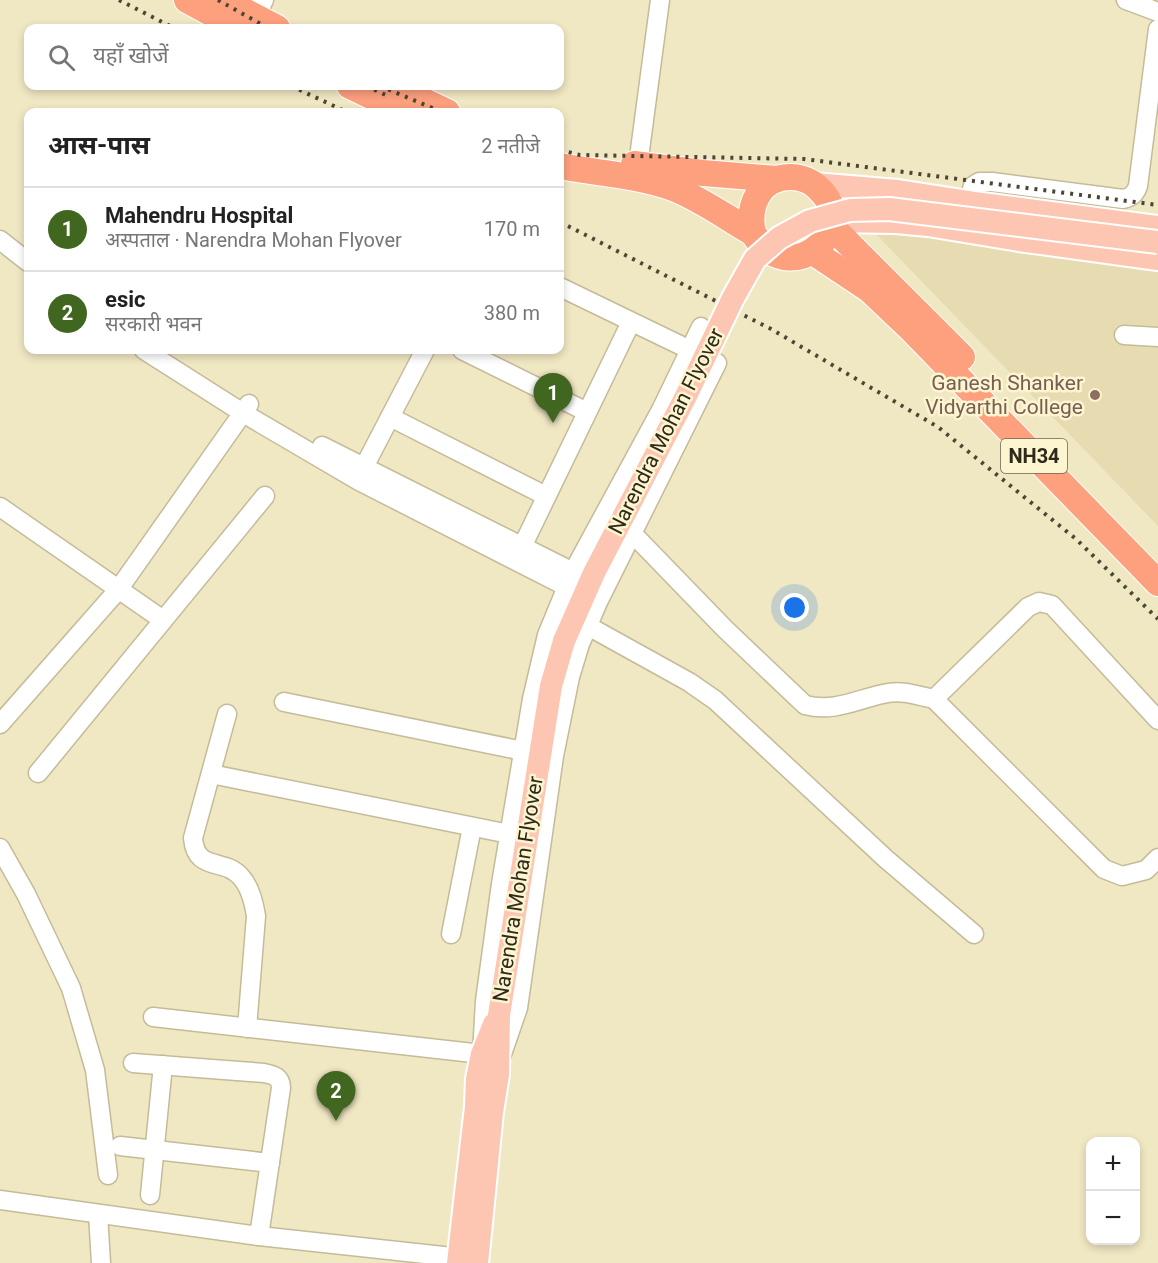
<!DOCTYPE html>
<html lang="hi">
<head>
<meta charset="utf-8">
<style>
	:root { --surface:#fff; --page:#f6f6f6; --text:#222; --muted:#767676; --line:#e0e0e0; --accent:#41661f }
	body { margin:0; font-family:Roboto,"Noto Sans Devanagari",sans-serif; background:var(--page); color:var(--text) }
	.controls { position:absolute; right:18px; bottom:18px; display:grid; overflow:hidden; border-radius:12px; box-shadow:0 3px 9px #0003 }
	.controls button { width:54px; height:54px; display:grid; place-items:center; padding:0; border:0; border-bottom:2px solid var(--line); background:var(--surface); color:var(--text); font:30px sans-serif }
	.you { position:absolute; left:795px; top:608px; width:21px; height:21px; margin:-15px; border:4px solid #fff; border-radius:50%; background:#1a73e8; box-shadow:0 0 0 9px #1a73e833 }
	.badge { display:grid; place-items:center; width:39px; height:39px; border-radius:50%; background:var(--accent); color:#fff; font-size:20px; font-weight:700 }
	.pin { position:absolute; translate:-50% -50px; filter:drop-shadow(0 2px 3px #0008) }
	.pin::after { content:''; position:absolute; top:32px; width:21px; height:18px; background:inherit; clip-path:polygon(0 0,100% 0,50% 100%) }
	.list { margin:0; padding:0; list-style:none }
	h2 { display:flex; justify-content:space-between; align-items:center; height:78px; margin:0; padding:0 24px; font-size:26px }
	h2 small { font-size:20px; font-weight:400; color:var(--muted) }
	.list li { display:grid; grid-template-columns:39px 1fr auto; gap:18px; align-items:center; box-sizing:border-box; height:84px; padding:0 24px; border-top:2px solid var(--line) }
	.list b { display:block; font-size:22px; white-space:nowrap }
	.list p { margin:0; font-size:20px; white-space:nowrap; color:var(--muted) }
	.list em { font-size:20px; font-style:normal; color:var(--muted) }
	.icon { flex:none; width:33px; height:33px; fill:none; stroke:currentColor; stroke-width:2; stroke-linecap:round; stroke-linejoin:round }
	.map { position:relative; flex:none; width:1158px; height:1263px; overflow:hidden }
	.search { position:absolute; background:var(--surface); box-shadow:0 3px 9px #0003; left:24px; top:24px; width:540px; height:66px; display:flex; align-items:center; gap:15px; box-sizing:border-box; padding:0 21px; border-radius:12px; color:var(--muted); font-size:22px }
	.panel { position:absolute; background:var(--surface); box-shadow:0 3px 9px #0003; left:24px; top:108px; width:540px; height:246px; border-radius:12px }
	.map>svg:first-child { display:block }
	.built { fill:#e7dcb1 }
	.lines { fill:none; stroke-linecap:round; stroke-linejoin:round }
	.minor-casing { stroke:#c4bb99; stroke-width:21 }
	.major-casing { stroke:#fff; stroke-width:26 }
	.highway-casing { stroke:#fff; stroke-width:28 }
	.minor { stroke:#fff; stroke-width:18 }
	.major { stroke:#fdc6b2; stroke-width:22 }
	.highway { stroke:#fca07e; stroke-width:26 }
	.rail { stroke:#4b4635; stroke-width:4; stroke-dasharray:3 6; stroke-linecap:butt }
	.major-bridge-casing { stroke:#fff; stroke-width:26; stroke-linecap:butt }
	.major-bridge { stroke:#fdc6b2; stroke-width:22 }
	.education-dot { fill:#8d6e63; stroke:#fdf4d0; stroke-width:2 }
	.labels { text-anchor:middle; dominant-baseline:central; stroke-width:5; stroke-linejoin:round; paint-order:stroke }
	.shield { fill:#fdf4d0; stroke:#6b6651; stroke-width:1.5 }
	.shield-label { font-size:20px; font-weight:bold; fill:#2d291b }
	.education-label { font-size:21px; fill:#785e54; stroke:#fdf4d0; text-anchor:end }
	.street-label { font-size:21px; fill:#2d291b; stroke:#fdf4d0 }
</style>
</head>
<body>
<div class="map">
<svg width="1158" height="1263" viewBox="0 0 1158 1263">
	<rect width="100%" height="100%" fill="#f0e7c3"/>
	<polygon class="built" points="871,229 1158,265 1158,526"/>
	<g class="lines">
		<g class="minor-casing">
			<g id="minor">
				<polyline points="1126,0 1158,12"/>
				<polyline points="256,17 264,0"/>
				<polyline points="638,165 660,0"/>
				<path d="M968,202L973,186L979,182H992L1123,199C1132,197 1135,194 1138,186L1158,29"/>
				<polyline points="0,240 28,262"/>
				<polyline points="1124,335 1158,337"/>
				<polyline points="144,350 243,413 359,481 577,592"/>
				<polyline points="462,350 587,412"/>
				<polyline points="390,417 546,496"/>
				<polyline points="322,446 585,578"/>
				<polyline points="364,467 425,350"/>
				<polyline points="0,507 163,620"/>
				<path d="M632,533L725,629L805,705C836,713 859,698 888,693C904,690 919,696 934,699"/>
				<polyline points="522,547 631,322"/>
				<polyline points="588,626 689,682 715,700 886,859 974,934"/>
				<polyline points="284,702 523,751"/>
				<path d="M227,714L193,838C196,873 224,857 241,877C250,887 254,903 256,916L247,1028"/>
				<polyline points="1158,720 1052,605 1039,602 1028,607 934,699 1104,869 1122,876 1146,870 1158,858"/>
				<polyline points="0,724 118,590 249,404"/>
				<polyline points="38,773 265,496"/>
				<polyline points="211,774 509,834"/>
				<polyline points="0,848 26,894 71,988 95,1070 108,1175"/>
				<polyline points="451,934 472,827"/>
				<polyline points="153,1017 482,1054 485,1001 501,884 532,699 547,635 573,572 662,408 701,327"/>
				<polyline points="502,1054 518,1008 554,756 570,677 580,644 598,602 717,363 560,287"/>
				<path d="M133,1063L264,1073C274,1075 281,1077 281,1088L259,1236"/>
				<polyline points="120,1146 270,1163"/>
				<polyline points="150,1195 163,1065"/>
				<polyline points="0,1200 259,1236 471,1259"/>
				<polyline points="98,1214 101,1263"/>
			</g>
		</g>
		<g class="major-casing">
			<g id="major">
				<polyline points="814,184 898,191 982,204 1158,227"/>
				<polyline points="832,221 896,222 928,225 1019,240 1158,259"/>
				<polyline points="458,1263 476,1107 477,1079 482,1054 494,1024"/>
				<polyline points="477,1263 492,1112 498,1074 499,1015 551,686 564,641"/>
			</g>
		</g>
		<g class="highway-casing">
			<g id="highway">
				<polyline points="187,0 239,28"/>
				<polyline points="223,0 277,28"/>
				<polyline points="350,86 405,112"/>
				<polyline points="392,86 447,112"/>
				<polyline points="634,164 703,173 777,179"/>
				<path d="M560,166C596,173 637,175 673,188C701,199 727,218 753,233C789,293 862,229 819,189C812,181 801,177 790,177C759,177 747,207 753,233"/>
				<polyline points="831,226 962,357"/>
				<polyline points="813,252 870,290 910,328 1158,583"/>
			</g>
		</g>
		<use href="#minor" class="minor"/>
		<use href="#major" class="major"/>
		<use href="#highway" class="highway"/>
		<g class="rail">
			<polyline points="119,0 174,28"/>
			<polyline points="218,0 268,28"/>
			<polyline points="291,86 347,112"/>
			<polyline points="366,86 388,96"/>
			<polyline points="380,86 442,112"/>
			<polyline points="560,150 580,155 804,159 1158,205"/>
			<polyline points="560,222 771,329 938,427 1076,539 1158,619"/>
		</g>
		<g class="major-bridge-casing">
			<polyline id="major-bridge" points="564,641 594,573 685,398 733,298 755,259 779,238 810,221 850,210 889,209 1158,242"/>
		</g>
		<use href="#major-bridge" class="major-bridge"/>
	</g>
	<circle class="education-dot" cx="1095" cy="395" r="6"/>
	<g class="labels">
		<rect class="shield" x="1001" y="439" width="66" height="34" rx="4.5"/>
		<g class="shield-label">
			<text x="1034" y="456">NH34</text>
		</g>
		<g class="education-label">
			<text x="1083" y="383">Ganesh Shanker<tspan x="1083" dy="24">Vidyarthi College</tspan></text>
		</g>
		<g class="street-label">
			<text transform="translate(666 431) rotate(-63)">Narendra Mohan Flyover</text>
			<text transform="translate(518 889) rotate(-81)">Narendra Mohan Flyover</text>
		</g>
	</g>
</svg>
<div class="controls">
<button>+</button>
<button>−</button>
</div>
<div class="you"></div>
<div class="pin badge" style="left:553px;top:423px">1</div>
<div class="pin badge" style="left:336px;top:1121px">2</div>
<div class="search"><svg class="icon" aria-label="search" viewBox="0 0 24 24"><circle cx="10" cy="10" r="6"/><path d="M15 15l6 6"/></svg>यहाँ खोजें</div>
<section class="panel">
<h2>आस-पास<small>2 नतीजे</small></h2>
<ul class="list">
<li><span class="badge">1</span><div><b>Mahendru Hospital</b><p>अस्पताल · Narendra Mohan Flyover</p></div><em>170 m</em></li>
<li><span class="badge">2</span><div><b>esic</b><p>सरकारी भवन</p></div><em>380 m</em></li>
</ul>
</section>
</div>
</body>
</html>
